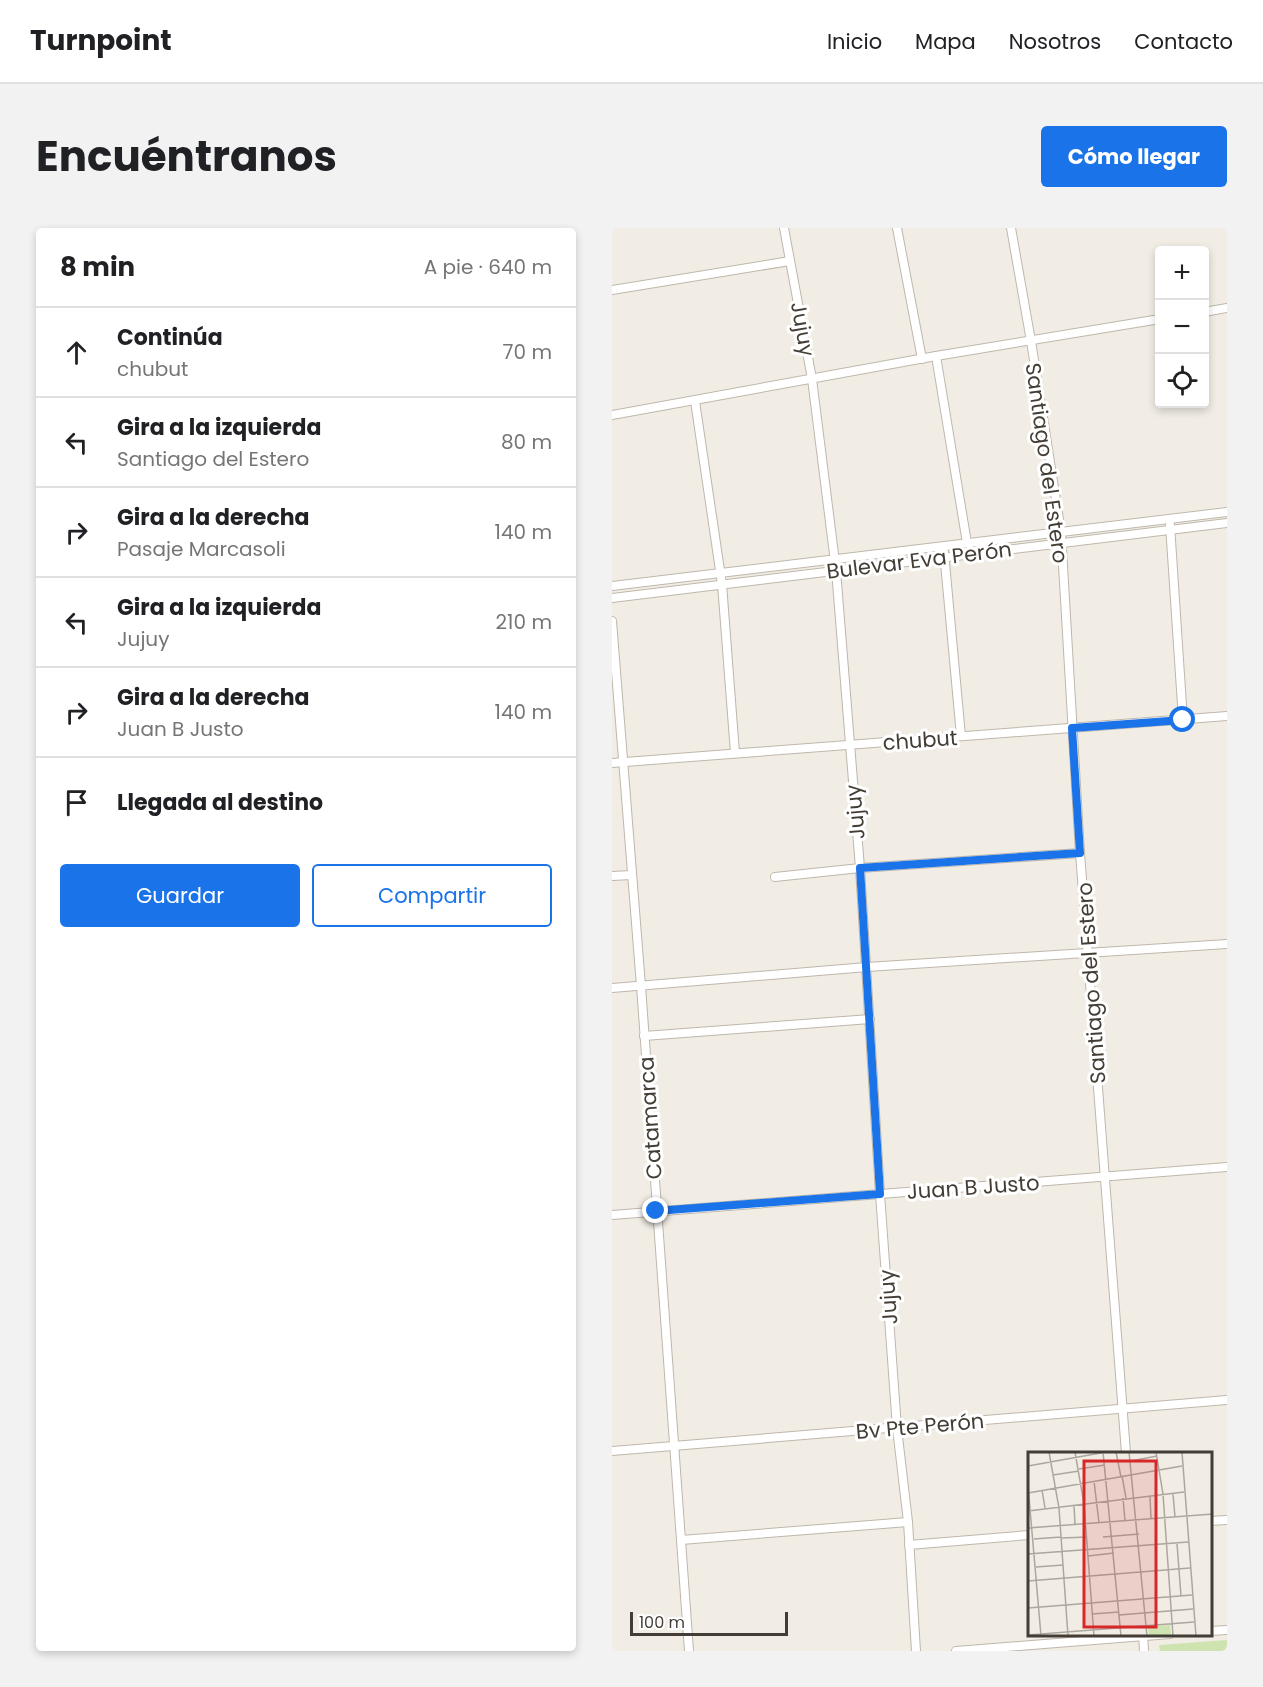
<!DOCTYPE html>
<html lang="es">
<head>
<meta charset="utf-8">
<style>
	:root { --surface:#fff; --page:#f2f2f2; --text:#202124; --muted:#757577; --line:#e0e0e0; --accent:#1a73e8 }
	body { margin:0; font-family:Poppins,sans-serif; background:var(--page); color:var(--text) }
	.controls { position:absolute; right:18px; top:18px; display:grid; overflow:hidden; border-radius:6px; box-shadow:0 3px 9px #0003 }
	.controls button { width:54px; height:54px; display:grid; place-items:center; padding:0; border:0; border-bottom:2px solid var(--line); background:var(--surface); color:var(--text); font:30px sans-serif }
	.scale { position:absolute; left:18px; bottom:15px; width:158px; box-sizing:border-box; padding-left:6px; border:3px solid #433d35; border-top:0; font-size:16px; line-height:21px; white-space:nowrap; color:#433d35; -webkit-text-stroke:4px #fff; paint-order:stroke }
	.stop { position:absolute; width:18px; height:18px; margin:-14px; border:4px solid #1a73e8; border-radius:50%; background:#fff }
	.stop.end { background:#1a73e8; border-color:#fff; box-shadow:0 2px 6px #0008 }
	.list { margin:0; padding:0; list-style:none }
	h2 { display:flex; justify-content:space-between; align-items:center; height:78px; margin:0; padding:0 24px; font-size:26px }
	h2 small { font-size:20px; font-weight:400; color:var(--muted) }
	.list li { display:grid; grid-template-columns:39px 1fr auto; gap:18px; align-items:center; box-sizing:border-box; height:90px; padding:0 24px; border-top:2px solid var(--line) }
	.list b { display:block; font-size:22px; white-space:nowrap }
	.list p { margin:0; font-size:20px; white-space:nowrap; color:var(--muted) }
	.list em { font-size:20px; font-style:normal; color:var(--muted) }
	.actions { display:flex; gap:12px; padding:18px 24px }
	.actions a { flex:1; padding:14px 0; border:2px solid var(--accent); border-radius:6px; text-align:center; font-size:21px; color:var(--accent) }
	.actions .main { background:var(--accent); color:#fff }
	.icon { flex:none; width:33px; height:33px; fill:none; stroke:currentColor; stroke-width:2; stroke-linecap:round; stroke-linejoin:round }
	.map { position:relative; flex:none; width:615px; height:1423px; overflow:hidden; border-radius:6px }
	header { display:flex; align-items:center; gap:36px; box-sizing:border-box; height:84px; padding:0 30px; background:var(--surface); border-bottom:2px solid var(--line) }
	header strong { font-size:28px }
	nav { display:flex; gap:33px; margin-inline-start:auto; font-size:21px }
	.intro { display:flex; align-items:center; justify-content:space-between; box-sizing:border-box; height:144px; padding:0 36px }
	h1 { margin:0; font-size:42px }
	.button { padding:15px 27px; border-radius:6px; background:var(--accent); color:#fff; font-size:21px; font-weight:700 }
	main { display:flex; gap:36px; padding:0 36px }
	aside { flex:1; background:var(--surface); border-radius:6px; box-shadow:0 3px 9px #0003 }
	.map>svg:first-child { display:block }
	.green { fill:#cee3b0 }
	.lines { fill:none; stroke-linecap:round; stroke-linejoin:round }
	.minor-casing { stroke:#bfb7ab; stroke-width:10 }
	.minor { stroke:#fff; stroke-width:8 }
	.route { stroke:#1a73e8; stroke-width:8 }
	.labels { text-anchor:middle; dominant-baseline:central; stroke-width:6; stroke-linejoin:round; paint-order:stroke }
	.street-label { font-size:21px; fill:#433d35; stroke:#fff }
	.inset-road { fill:none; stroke:#aba79f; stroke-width:1.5 }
	.view { fill:#d62828; fill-opacity:0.15; stroke:#d62828; stroke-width:3 }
	.inset-edge { fill:none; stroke:#433d35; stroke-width:3 }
</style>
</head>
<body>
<header>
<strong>Turnpoint</strong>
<nav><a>Inicio</a><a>Mapa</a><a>Nosotros</a><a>Contacto</a></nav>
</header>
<div class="intro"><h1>Encuéntranos</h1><a class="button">Cómo llegar</a></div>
<main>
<aside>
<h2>8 min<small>A pie · 640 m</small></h2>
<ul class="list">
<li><svg class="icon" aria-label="ahead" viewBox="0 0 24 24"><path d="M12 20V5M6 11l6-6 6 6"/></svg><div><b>Continúa</b><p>chubut</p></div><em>70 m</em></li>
<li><svg class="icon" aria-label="left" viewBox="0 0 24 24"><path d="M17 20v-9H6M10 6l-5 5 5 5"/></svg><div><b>Gira a la izquierda</b><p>Santiago del Estero</p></div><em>80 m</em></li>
<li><svg class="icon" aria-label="right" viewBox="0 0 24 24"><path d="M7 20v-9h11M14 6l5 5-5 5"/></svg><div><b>Gira a la derecha</b><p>Pasaje Marcasoli</p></div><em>140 m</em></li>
<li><svg class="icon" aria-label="left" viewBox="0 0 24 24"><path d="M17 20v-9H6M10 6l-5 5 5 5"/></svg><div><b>Gira a la izquierda</b><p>Jujuy</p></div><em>210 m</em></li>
<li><svg class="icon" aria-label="right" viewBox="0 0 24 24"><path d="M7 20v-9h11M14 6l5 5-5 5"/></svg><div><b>Gira a la derecha</b><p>Juan B Justo</p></div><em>140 m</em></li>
<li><svg class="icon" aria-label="arrive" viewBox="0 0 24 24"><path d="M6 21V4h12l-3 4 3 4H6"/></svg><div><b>Llegada al destino</b></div></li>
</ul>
<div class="actions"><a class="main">Guardar</a><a>Compartir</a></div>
</aside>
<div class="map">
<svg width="615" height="1423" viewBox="0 0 615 1423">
	<rect width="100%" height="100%" fill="#f1ede5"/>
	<polygon class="green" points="615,1412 615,1423 548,1423 547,1417"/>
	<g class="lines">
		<g class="minor-casing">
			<g id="minor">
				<polyline points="172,0 200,151 224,342 248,640 268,966 285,1200 296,1294 304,1423"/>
				<polyline points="285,0 310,131"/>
				<polyline points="399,0 419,113 449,304 468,625 514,1225"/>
				<polyline points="0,62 178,33"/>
				<polyline points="592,84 615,80"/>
				<polyline points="324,128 355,315"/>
				<polyline points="83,173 110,356 123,525"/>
				<polyline points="0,187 324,128 548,91"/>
				<polyline points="558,297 571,492"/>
				<polyline points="332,324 349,508"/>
				<polyline points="0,358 615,284"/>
				<polyline points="0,370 615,295"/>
				<polyline points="0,393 29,758 77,1423"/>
				<polyline points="0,535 615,488"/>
				<polyline points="0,648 20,647"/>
				<polyline points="163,649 248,640 468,625"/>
				<polyline points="0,760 255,739 615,716"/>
				<polyline points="32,808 258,791"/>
				<polyline points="0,987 615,939"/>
				<polyline points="0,1223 615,1172"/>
				<polyline points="598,1293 615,1292"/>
				<polyline points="69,1312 296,1294"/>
				<polyline points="297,1317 417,1307"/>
				<polyline points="598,1403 615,1402"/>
				<polyline points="531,1406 532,1423"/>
				<polyline points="344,1423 558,1406"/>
			</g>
		</g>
		<use href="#minor" class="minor"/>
	</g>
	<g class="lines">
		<polyline class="route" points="44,983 268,966 248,640 468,625 460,500 571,492"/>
	</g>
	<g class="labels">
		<g class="street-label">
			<text transform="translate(191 101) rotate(80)">Jujuy</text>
			<text transform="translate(435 235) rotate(82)">Santiago del Estero</text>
			<text transform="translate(307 332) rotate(-7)">Bulevar Eva Perón</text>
			<text transform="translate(308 512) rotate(-4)">chubut</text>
			<text transform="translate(243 584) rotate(-95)">Jujuy</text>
			<text transform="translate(479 755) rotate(-94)">Santiago del Estero</text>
			<text transform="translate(38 890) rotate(-94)">Catamarca</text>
			<text transform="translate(361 959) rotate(-4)">Juan B Justo</text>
			<text transform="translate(276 1069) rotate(-94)">Jujuy</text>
			<text transform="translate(308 1198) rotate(-5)">Bv Pte Perón</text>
		</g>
	</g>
	<g transform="translate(416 1224)">
		<rect width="184" height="184" fill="#f1ede5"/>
		<path d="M142,173L143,184H121L120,175Z" fill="#cee3b0"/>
		<path class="inset-road" d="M21,0L31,56L40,184M47,0L56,52L66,184M75,0L93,184M88,0L93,25M101,0L119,184M128,0L135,42L145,184M154,0L168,184M103,9L129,4M0,14L78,0M51,17L77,13M25,23L51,19M94,24L98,46M66,29L71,71M0,34L13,184M14,38L17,56M0,41L154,14M145,42L147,65M122,44L123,67M95,46L97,69M46,54L47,72M0,59L156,40M0,76L185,62M75,85L111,82M34,86L59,85M6,87L33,85M149,92L153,144M0,102L160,90M60,104L86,101M8,115L35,113M0,129L162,116M0,156L164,143M64,162L91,160M91,163L165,157M0,183L166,170"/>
		<path class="view" d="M56,9H128V175H56Z"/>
		<rect width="184" height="184" class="inset-edge"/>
	</g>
</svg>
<div class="controls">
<button>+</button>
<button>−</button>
<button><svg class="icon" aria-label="locate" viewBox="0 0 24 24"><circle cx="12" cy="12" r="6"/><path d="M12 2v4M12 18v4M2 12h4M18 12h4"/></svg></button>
</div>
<div class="scale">100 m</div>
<div class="stop" style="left:571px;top:492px"></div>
<div class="stop end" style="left:44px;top:983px"></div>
</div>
</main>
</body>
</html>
